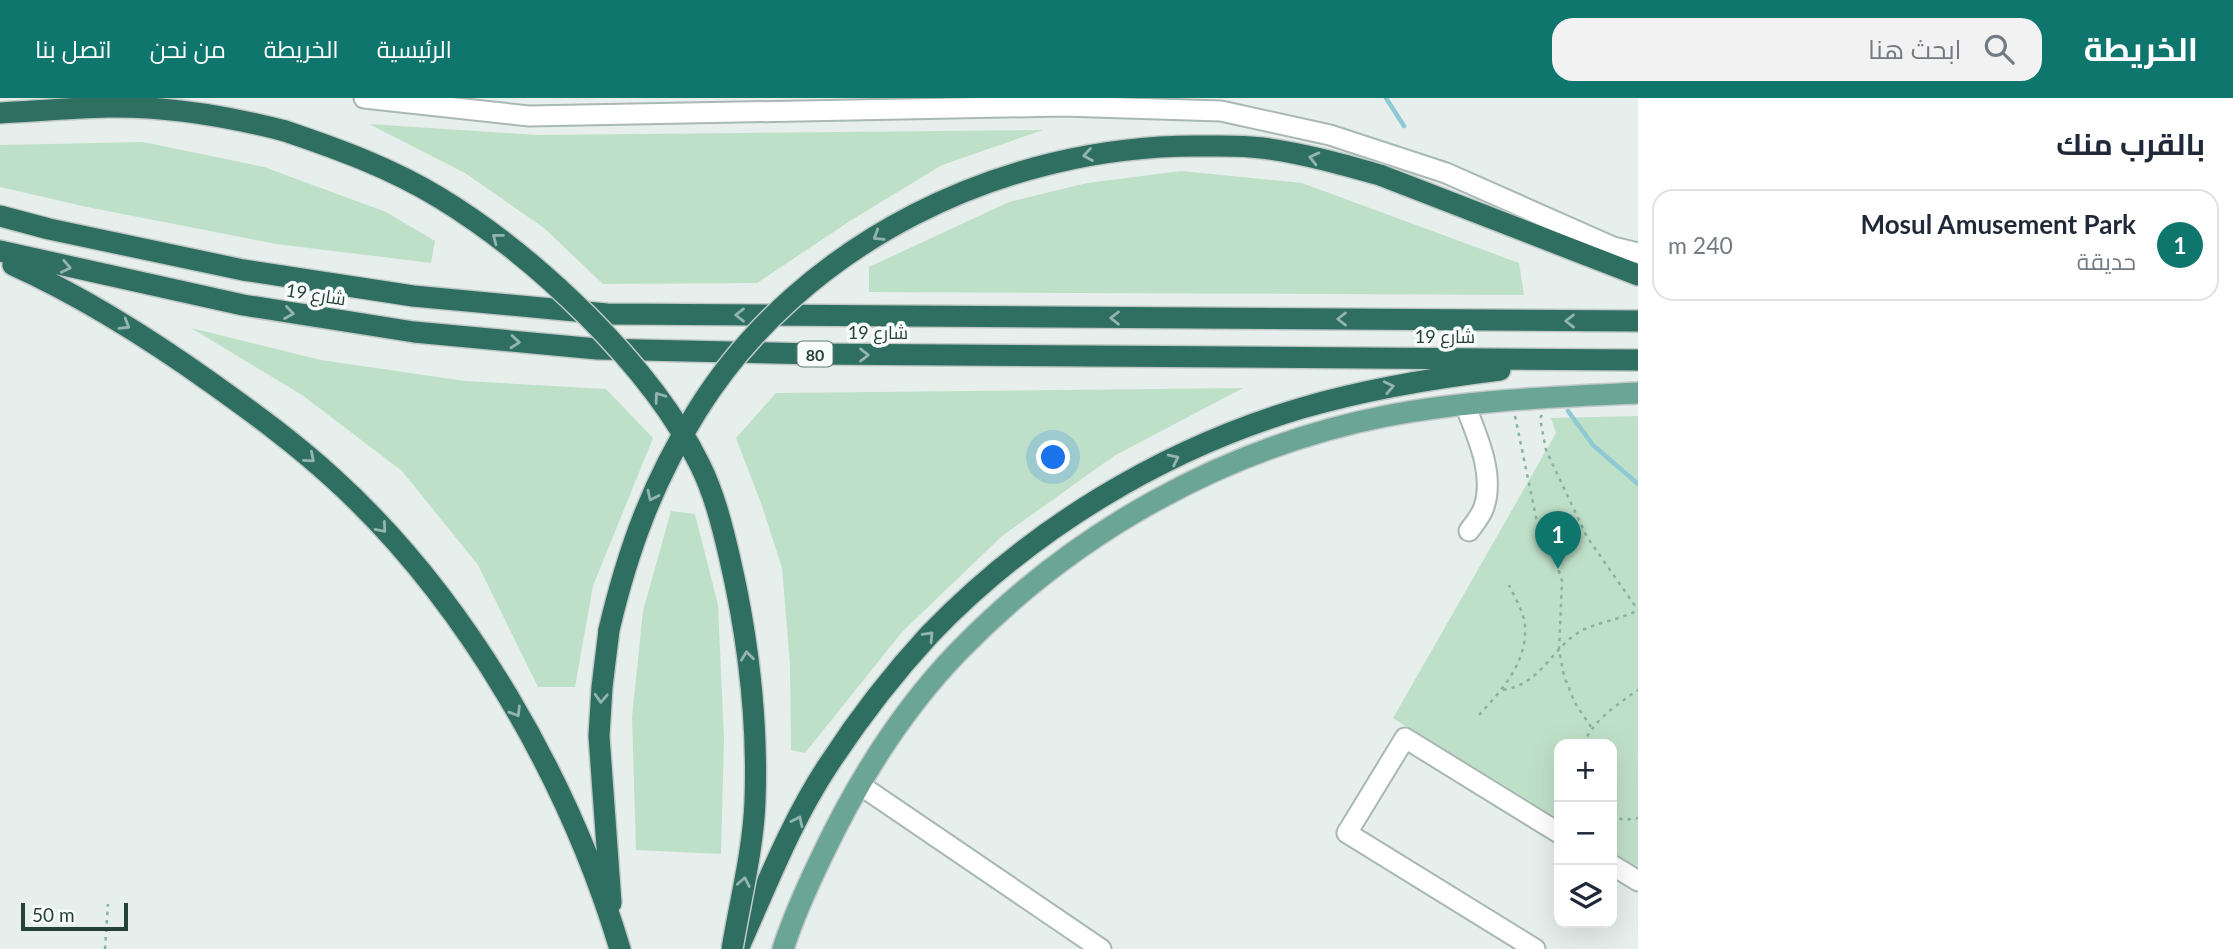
<!DOCTYPE html>
<html lang="ar">
<head>
<meta charset="utf-8">
<style>
	:root { --surface:#fff; --page:#f2f2f3; --text:#1f2937; --muted:#747a83; --line:#e0e1e3; --accent:#0f766e }
	body { margin:0; font-family:Lato,Cairo,sans-serif; background:var(--page); color:var(--text); direction:rtl }
	.controls { position:absolute; right:21px; bottom:21px; display:grid; overflow:hidden; border-radius:14px; box-shadow:0 7px 28px #0002 }
	.controls button { width:63px; height:63px; display:grid; place-items:center; padding:0; border:0; border-bottom:2px solid var(--line); background:var(--surface); color:var(--text); font:35px sans-serif }
	.scale { position:absolute; left:21px; bottom:18px; width:107px; box-sizing:border-box; padding-left:7px; border:4px solid #24423a; border-top:0; font-size:19px; line-height:24px; white-space:nowrap; color:#24423a; -webkit-text-stroke:5px #f7fbf9; paint-order:stroke }
	.you { position:absolute; left:1054px; top:360px; width:24px; height:24px; margin:-18px; border:5px solid #fff; border-radius:50%; background:#1a73e8; box-shadow:0 0 0 10px #1a73e833 }
	.badge { display:grid; place-items:center; width:46px; height:46px; border-radius:50%; background:var(--accent); color:#fff; font-size:23px; font-weight:700 }
	.pin { position:absolute; translate:-50% -58px; filter:drop-shadow(0 2px 4px #0008) }
	.pin::after { content:''; position:absolute; top:37px; width:24px; height:21px; background:inherit; clip-path:polygon(0 0,100% 0,50% 100%) }
	.list { margin:0; padding:0; list-style:none }
	h2 { display:flex; justify-content:space-between; align-items:center; height:91px; margin:0; padding:0 28px; font-size:30px }
	h2 small { font-size:23px; font-weight:400; color:var(--muted) }
	.list li { display:grid; grid-template-columns:46px 1fr auto; gap:21px; align-items:center; box-sizing:border-box; height:112px; margin:0 14px 14px; padding:0 14px; border:2px solid var(--line); border-radius:21px }
	.list b { display:block; font-size:26px; white-space:nowrap }
	.list p { margin:0; font-size:23px; white-space:nowrap; color:var(--muted) }
	.list em { font-size:23px; font-style:normal; color:var(--muted) }
	.icon { flex:none; width:38px; height:38px; fill:none; stroke:currentColor; stroke-width:2; stroke-linecap:round; stroke-linejoin:round }
	.map { position:relative; flex:none; width:1638px; height:851px; overflow:hidden; direction:ltr }
	header { display:flex; align-items:center; gap:42px; box-sizing:border-box; height:98px; padding:0 35px; background:var(--accent); color:#fff }
	header strong { font-size:33px }
	nav { display:flex; gap:38px; margin-inline-start:auto; font-size:24px }
	.search { width:490px; height:63px; background:var(--page); display:flex; align-items:center; gap:18px; box-sizing:border-box; padding:0 24px; border-radius:21px; color:var(--muted); font-size:26px }
	main { display:flex }
	aside { flex:1; background:var(--surface) }
	.map>svg:first-child { display:block }
	.green { fill:#bfe0c8 }
	.lines { fill:none; stroke-linecap:round; stroke-linejoin:round }
	.stream { stroke:#8ec9d4; stroke-width:4.5 }
	.minor-casing { stroke:#a8b8b2; stroke-width:23 }
	.major-casing { stroke:#c2cac8; stroke-width:24 }
	.highway-casing { stroke:#c2cac8; stroke-width:24 }
	.path { stroke:#86b3a5; stroke-width:2.5; stroke-dasharray:3.5 5; stroke-linecap:butt }
	.minor { stroke:#fff; stroke-width:19 }
	.major { stroke:#6aa596; stroke-width:21 }
	.highway { stroke:#2f6f62; stroke-width:21 }
	.highway-bridge-casing { stroke:#c2cac8; stroke-width:24; stroke-linecap:butt }
	.highway-bridge { stroke:#2f6f62; stroke-width:21 }
	.oneway { stroke:#93b5ae }
	.labels { text-anchor:middle; dominant-baseline:central; stroke-width:7; stroke-linejoin:round; paint-order:stroke }
	.shield { fill:#f7fbf9; stroke:#637a73; stroke-width:2 }
	.shield-label { font-size:16px; font-weight:bold; fill:#24423a }
	.street-label { font-size:18px; fill:#24423a; stroke:#f7fbf9 }
</style>
</head>
<body>
<header>
<strong>الخريطة</strong>
<div class="search"><svg class="icon" aria-label="search" viewBox="0 0 24 24"><circle cx="10" cy="10" r="6"/><path d="M15 15l6 6"/></svg>ابحث هنا</div>
<nav><a>الرئيسية</a><a>الخريطة</a><a>من نحن</a><a>اتصل بنا</a></nav>
</header>
<main>
<aside>
<h2>بالقرب منك<small></small></h2>
<ul class="list">
<li><span class="badge">1</span><div><b>Mosul Amusement Park</b><p>حديقة</p></div><em>240 m</em></li>
</ul>
</aside>
<div class="map">
<svg width="1638" height="851" viewBox="0 0 1638 851">
	<rect width="100%" height="100%" fill="#e6efeb"/>
	<g class="green">
		<polygon points="369,26 538,37 1043,32 942,67 850,123 757,185 603,186 544,130 465,75"/>
		<polygon points="143,44 264,69 386,114 435,143 431,165 276,146 87,109 0,89 0,47"/>
		<polygon points="1181,73 1302,85 1519,165 1524,197 869,194 869,169 1009,104 1087,85"/>
		<polygon points="191,230 321,262 465,283 606,291 653,340 593,488 575,589 538,589 478,467 402,373 302,297"/>
		<polygon points="1243,290 1114,358 1002,438 902,534 805,655 791,652 790,567 782,470 762,408 736,340 776,295"/>
		<polygon points="1638,318 1638,779 1612,762 1612,646 1559,646 1559,728 1393,620 1556,335 1551,320"/>
		<polygon points="671,413 695,416 718,507 724,641 721,756 636,752 632,619 643,513"/>
	</g>
	<g class="lines">
		<g class="stream">
			<polyline points="1386,0 1404,28"/>
			<polyline points="1568,313 1593,347 1638,386"/>
		</g>
		<g class="minor-casing">
			<g id="minor">
				<polyline points="364,0 529,18 1063,8 1221,13 1330,37 1446,75 1613,149 1638,155"/>
				<path d="M1465,307C1477,338 1495,376 1484,409C1481,418 1474,426 1469,433"/>
				<polyline points="860,687 1101,851"/>
				<polyline points="1612,767 1638,783"/>
				<polyline points="1535,851 1347,735 1405,640 1559,735"/>
			</g>
		</g>
		<g class="major-casing">
			<path id="major" d="M783,851C793,820 807,789 821,760C856,686 901,613 958,554C1073,435 1223,350 1386,318C1469,302 1554,299 1638,295"/>
		</g>
		<g class="highway-casing">
			<g id="highway">
				<path d="M0,15C36,13 72,10 108,9C168,8 227,18 285,33"/>
				<polyline points="1380,77 1638,177"/>
				<polyline points="0,118 49,131 243,172 413,198 607,216 1638,223"/>
				<polyline points="0,153 243,207 414,234 597,251 815,256 1638,262"/>
				<path d="M13,167C84,199 150,241 213,286C255,316 296,346 334,381C466,501 569,681 620,851"/>
				<polyline points="609,532 602,589 599,638 611,805"/>
				<path d="M738,851C766,789 791,723 829,666C859,620 893,576 930,536C1031,431 1163,351 1302,310C1367,291 1434,280 1500,272"/>
			</g>
		</g>
		<g class="path">
			<polyline points="1542,317 1540,320 1546,352 1587,439 1638,512"/>
			<polyline points="1515,318 1537,424 1552,450 1562,483 1559,552 1564,578 1575,605 1591,629"/>
			<path d="M1503,592C1540,586 1549,555 1576,536C1594,524 1618,523 1638,512"/>
			<path d="M1479,617C1502,592 1527,565 1525,528C1524,514 1515,500 1509,487"/>
			<path d="M1583,646C1595,621 1615,608 1638,592"/>
			<polyline points="1612,716 1623,722 1638,720"/>
			<polyline points="105,851 108,806"/>
		</g>
		<use href="#minor" class="minor"/>
		<use href="#major" class="major"/>
		<use href="#highway" class="highway"/>
		<g class="highway-bridge-casing">
			<g id="highway-bridge">
				<path d="M285,33C338,51 391,70 440,100C535,158 651,267 700,367C714,395 722,427 729,457C748,538 758,622 755,704C753,753 740,803 732,851"/>
				<path d="M609,532C628,451 653,383 697,313C802,144 1003,47 1199,48C1219,48 1241,47 1262,50C1302,55 1341,66 1380,77"/>
			</g>
		</g>
		<use href="#highway-bridge" class="highway-bridge"/>
	</g>
	<defs><path id="oneway-chevron" d="M-2-3.5L2.5 0L-2 3.5" fill="none" stroke-width="1.6" stroke-linecap="round" stroke-linejoin="round" transform="scale(1.75)"/></defs>
	<g class="oneway">
		<use href="#oneway-chevron" transform="translate(1088 57) rotate(171)"/>
		<use href="#oneway-chevron" transform="translate(1314 60) rotate(-166)"/>
		<use href="#oneway-chevron" transform="translate(878 138) rotate(148)"/>
		<use href="#oneway-chevron" transform="translate(497 140) rotate(-142)"/>
		<use href="#oneway-chevron" transform="translate(66 169) rotate(12)"/>
		<use href="#oneway-chevron" transform="translate(289 215) rotate(9)"/>
		<use href="#oneway-chevron" transform="translate(740 217) rotate(-180)"/>
		<use href="#oneway-chevron" transform="translate(1115 220) rotate(-180)"/>
		<use href="#oneway-chevron" transform="translate(1342 221) rotate(-180)"/>
		<use href="#oneway-chevron" transform="translate(1570 223) rotate(180)"/>
		<use href="#oneway-chevron" transform="translate(125 227) rotate(31)"/>
		<use href="#oneway-chevron" transform="translate(515 244) rotate(5)"/>
		<use href="#oneway-chevron" transform="translate(864 257)"/>
		<use href="#oneway-chevron" transform="translate(1389 289) rotate(-12)"/>
		<use href="#oneway-chevron" transform="translate(659 299) rotate(-126)"/>
		<use href="#oneway-chevron" transform="translate(310 360) rotate(41)"/>
		<use href="#oneway-chevron" transform="translate(1174 361) rotate(-26)"/>
		<use href="#oneway-chevron" transform="translate(652 398) rotate(115)"/>
		<use href="#oneway-chevron" transform="translate(382 430) rotate(49)"/>
		<use href="#oneway-chevron" transform="translate(929 538) rotate(-47)"/>
		<use href="#oneway-chevron" transform="translate(747 558) rotate(-97)"/>
		<use href="#oneway-chevron" transform="translate(601 600) rotate(93)"/>
		<use href="#oneway-chevron" transform="translate(516 614) rotate(59)"/>
		<use href="#oneway-chevron" transform="translate(798 723) rotate(-64)"/>
		<use href="#oneway-chevron" transform="translate(744 784) rotate(-79)"/>
	</g>
	<g class="labels">
		<rect class="shield" x="797.5" y="243.5" width="35" height="25" rx="5"/>
		<g class="shield-label">
			<text x="815" y="256">80</text>
		</g>
		<g class="street-label">
			<text transform="translate(316 196) rotate(9)">شارع 19</text>
			<text x="878" y="234">شارع 19</text>
			<text x="1445" y="238">شارع 19</text>
		</g>
	</g>
</svg>
<div class="controls">
<button>+</button>
<button>−</button>
<button><svg class="icon" aria-label="layers" viewBox="0 0 24 24"><path d="M12 4l9 5-9 5-9-5zM3 14l9 5 9-5"/></svg></button>
</div>
<div class="scale">50 m</div>
<div class="you"></div>
<div class="pin badge" style="left:1558px;top:471px">1</div>
</div>
</main>
</body>
</html>
